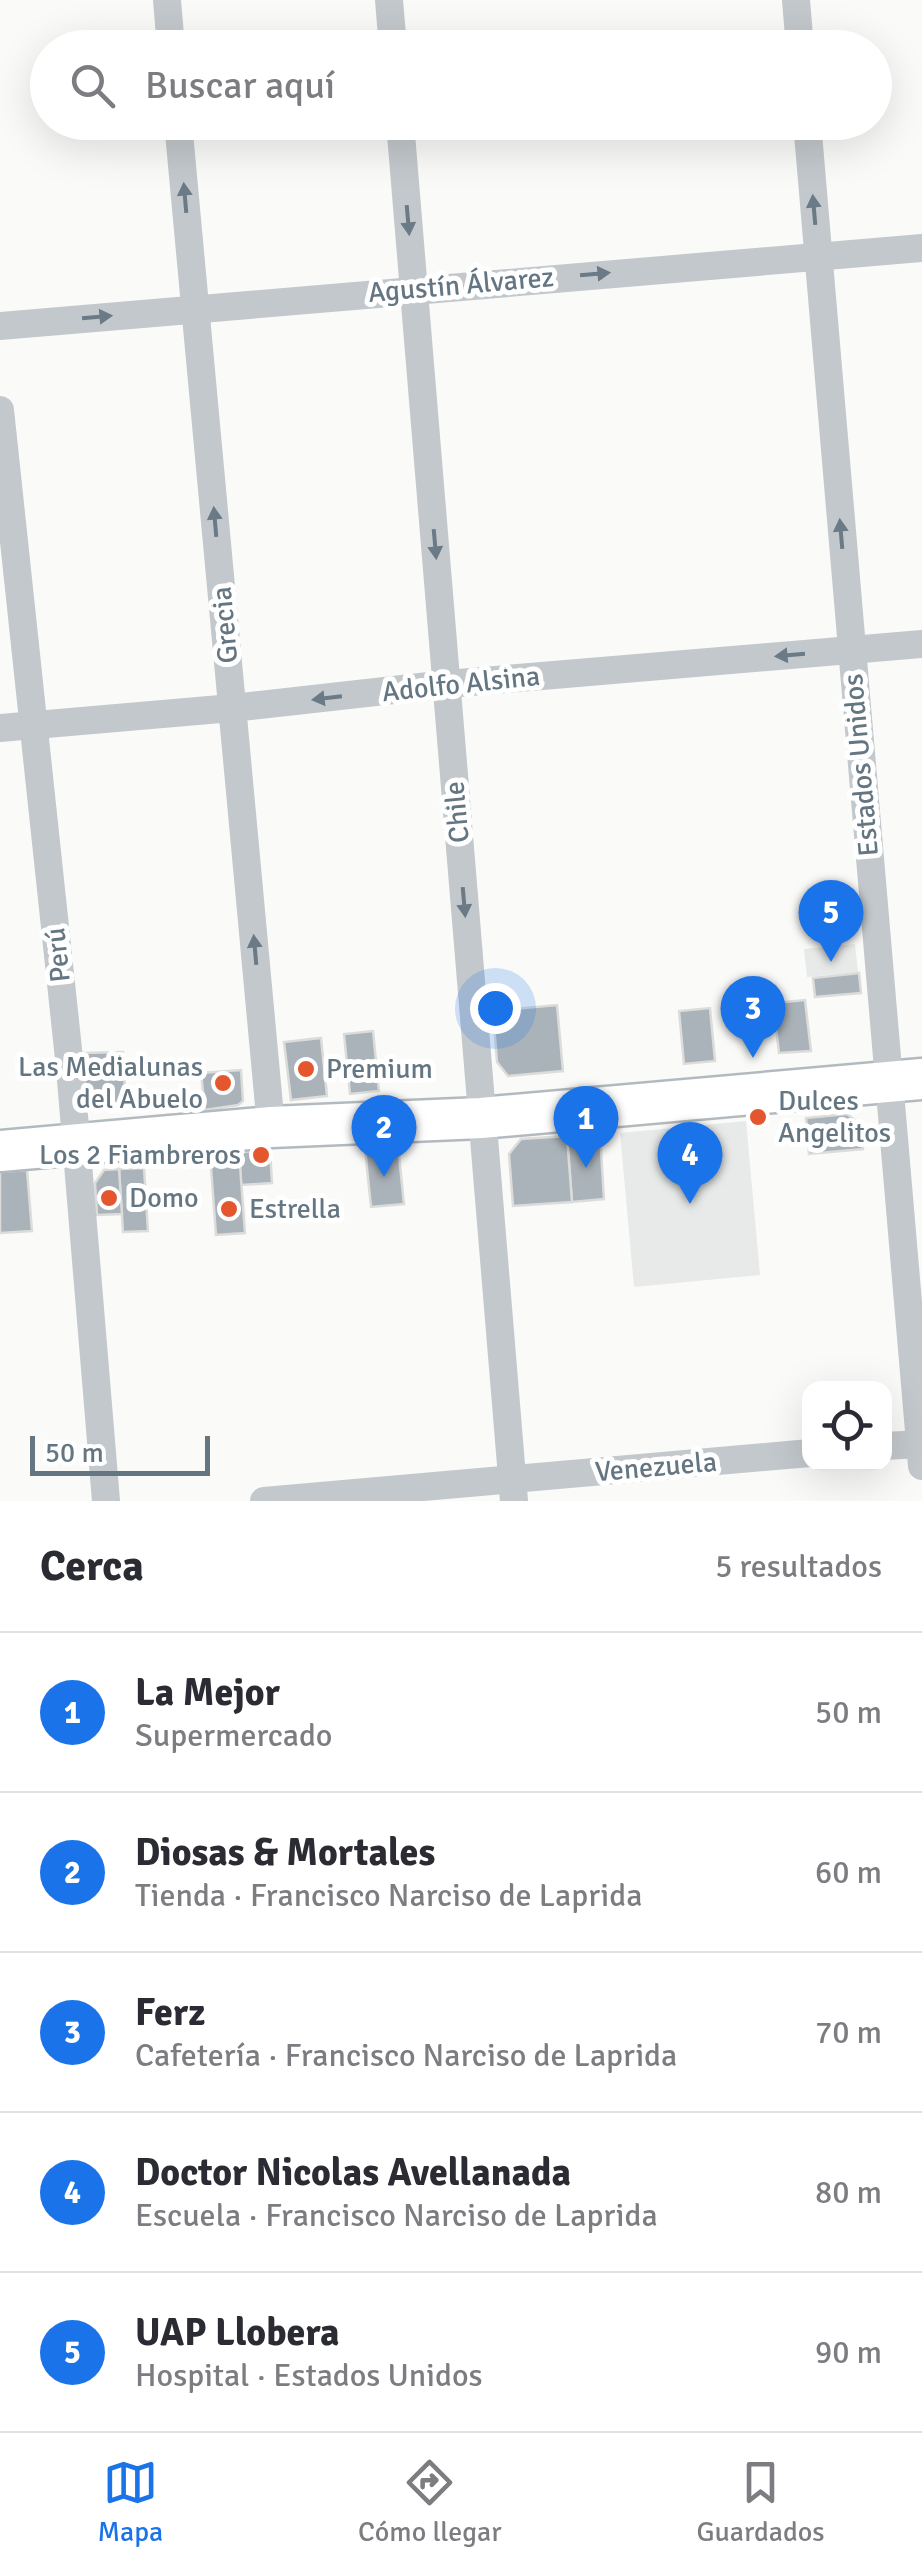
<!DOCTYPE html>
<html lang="es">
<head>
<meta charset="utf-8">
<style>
	:root { --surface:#fff; --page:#f2f2f3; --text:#2b2b33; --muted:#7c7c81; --line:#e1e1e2; --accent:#1a73e8 }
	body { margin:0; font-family:Signika,sans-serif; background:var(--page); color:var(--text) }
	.controls { position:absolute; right:30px; bottom:30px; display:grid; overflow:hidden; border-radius:20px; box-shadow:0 10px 40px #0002 }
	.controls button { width:90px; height:90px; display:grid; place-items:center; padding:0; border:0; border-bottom:2px solid var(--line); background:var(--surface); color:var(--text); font:50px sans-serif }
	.scale { position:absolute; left:30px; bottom:25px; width:180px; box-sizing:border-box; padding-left:10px; border:5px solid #657683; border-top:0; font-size:28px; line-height:35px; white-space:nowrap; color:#657683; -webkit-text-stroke:8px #fff; paint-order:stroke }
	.you { position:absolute; left:495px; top:1008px; width:35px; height:35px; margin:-25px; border:8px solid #fff; border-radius:50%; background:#1a73e8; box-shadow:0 0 0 15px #1a73e833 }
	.badge { display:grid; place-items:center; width:65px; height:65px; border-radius:50%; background:var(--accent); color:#fff; font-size:32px; font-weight:700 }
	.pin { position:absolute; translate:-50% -82px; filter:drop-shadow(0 2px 5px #0008) }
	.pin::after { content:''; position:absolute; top:52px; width:35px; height:30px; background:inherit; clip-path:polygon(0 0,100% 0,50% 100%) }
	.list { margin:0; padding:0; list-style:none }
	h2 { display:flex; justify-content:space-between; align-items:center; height:130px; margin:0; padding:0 40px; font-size:42px }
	h2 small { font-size:32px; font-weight:400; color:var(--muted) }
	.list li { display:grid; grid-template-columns:65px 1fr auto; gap:30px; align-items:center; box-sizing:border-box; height:160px; padding:0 40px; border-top:2px solid var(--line) }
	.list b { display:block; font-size:38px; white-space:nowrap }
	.list p { margin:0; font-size:32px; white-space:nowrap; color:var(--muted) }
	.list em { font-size:32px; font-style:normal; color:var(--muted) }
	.icon { flex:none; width:55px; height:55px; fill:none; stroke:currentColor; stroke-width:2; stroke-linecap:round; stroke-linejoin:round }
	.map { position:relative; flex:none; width:922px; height:1501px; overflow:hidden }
	.search { position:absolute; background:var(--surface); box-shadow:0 10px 40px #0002; left:30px; right:30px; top:30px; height:110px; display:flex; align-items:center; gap:25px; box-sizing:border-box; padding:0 35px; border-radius:55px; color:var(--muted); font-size:38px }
	.sheet { height:930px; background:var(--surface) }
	nav { display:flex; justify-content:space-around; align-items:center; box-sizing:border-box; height:140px; border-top:2px solid var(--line); background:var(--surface); font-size:28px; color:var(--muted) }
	nav a { display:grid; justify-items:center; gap:5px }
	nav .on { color:var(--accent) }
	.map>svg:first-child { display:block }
	.built { fill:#e8e9e9 }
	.building { fill:#aab3b9; stroke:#dcdcda; stroke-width:2.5 }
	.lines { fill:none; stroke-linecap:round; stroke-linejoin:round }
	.secondary-casing { stroke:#b3babf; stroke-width:45 }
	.street { stroke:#c3c8cc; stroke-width:28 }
	.secondary { stroke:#fff; stroke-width:40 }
	.oneway { fill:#6a7a87 }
	.poi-dot { fill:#e4572e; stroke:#fff; stroke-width:4 }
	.labels { text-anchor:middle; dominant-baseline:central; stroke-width:10; stroke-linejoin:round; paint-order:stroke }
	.street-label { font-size:28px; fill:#657683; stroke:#fff }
	.poi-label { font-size:28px; fill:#657683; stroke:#fff; text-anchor:start }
</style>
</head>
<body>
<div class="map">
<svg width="922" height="1501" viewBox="0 0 922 1501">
	<rect width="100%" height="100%" fill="#fafaf8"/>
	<g class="built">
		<polygon points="855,944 858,972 807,977 804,949"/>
		<polygon points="746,1121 760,1275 634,1287 620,1133"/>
	</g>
	<g class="building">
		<polygon points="859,973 861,993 815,997 813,978"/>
		<polygon points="805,1000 811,1051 779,1053 773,1003"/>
		<polygon points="557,1005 563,1071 508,1076 497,1062 493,1011"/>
		<polygon points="710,1008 715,1061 684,1064 679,1011"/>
		<polygon points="373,1031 379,1091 350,1094 344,1034"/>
		<polygon points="321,1038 327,1096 291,1100 284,1042"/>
		<polygon points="123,1052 126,1107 86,1109 83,1053"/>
		<polygon points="241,1070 243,1101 238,1105 205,1110 201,1073"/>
		<polygon points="847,1114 861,1125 863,1149 809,1154 806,1118"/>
		<polygon points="600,1134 604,1199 572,1202 567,1136"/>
		<polygon points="567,1136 572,1202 513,1206 509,1154 521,1139"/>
		<polygon points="398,1146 404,1204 371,1207 365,1149"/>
		<polygon points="270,1150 272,1183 241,1185 239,1152"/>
		<polygon points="239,1152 245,1233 216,1235 210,1154"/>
		<polygon points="144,1168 148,1231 123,1232 119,1169"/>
		<polygon points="119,1169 122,1214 97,1215 95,1183 104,1170"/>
		<polygon points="27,1170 32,1231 0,1233 0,1172"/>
	</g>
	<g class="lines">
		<g class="secondary-casing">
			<polyline id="secondary" points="0,1151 271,1127 481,1118 922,1079"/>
		</g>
		<g class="street">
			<polyline points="167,0 171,48"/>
			<polyline points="389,0 393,48"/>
			<polyline points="796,0 800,48"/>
			<polyline points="178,122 271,1127"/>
			<polyline points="400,122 514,1501"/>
			<polyline points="807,122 922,1466"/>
			<polyline points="0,326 922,248"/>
			<polyline points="0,410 70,1068 106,1501"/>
			<polyline points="0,728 232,708 447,684 922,644"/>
			<polyline points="884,1446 922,1444"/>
			<polyline points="264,1501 810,1453"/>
		</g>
		<use href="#secondary" class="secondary"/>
	</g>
	<defs><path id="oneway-solid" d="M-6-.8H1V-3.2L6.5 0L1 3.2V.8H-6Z" transform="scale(2.5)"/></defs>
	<g class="oneway">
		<use href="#oneway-solid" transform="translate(185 198) rotate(-95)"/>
		<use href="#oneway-solid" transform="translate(814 210) rotate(-95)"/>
		<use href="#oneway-solid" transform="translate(408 220) rotate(85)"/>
		<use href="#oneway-solid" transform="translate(595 274) rotate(-5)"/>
		<use href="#oneway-solid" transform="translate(97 317) rotate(-5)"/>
		<use href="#oneway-solid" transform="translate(215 522) rotate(-95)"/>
		<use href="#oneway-solid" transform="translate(841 534) rotate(-95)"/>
		<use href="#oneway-solid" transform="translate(435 544) rotate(85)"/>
		<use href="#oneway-solid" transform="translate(790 655) rotate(175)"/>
		<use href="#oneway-solid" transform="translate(327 698) rotate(173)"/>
		<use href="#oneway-solid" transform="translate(464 902) rotate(85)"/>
		<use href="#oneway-solid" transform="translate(255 950) rotate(-95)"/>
	</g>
	<g class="poi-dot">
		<circle cx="306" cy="1069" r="10"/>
		<circle cx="223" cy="1083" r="10"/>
		<circle cx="758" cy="1117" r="10"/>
		<circle cx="261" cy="1155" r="10"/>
		<circle cx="109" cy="1198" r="10"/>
		<circle cx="229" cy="1209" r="10"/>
	</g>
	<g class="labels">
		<g class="street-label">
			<text transform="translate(461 285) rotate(-5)">Agustín Álvarez</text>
			<text transform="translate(225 625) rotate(-95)">Grecia</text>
			<text transform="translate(461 684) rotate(-6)">Adolfo Alsina</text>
			<text transform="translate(861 765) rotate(-95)">Estados Unidos</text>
			<text transform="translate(457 812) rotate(-95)">Chile</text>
			<text transform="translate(58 955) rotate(-96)">Perú</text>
			<text transform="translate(656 1467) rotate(-5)">Venezuela</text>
		</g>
		<g class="poi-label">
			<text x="203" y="1067" text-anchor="end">Las Medialunas<tspan x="203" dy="32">del Abuelo</tspan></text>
			<text x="326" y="1069">Premium</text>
			<text x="778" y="1101">Dulces<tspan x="778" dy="32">Angelitos</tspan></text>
			<text x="241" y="1155" text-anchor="end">Los 2 Fiambreros</text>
			<text x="129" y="1198">Domo</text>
			<text x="249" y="1209">Estrella</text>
		</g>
	</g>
</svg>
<div class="controls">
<button><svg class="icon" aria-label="locate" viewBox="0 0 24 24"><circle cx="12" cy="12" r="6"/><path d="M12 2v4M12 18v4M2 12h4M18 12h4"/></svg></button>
</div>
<div class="scale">50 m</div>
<div class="you"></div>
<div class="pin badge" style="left:586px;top:1168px">1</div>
<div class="pin badge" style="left:384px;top:1177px">2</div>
<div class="pin badge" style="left:753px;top:1058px">3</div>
<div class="pin badge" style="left:690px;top:1204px">4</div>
<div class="pin badge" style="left:831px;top:962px">5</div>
<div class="search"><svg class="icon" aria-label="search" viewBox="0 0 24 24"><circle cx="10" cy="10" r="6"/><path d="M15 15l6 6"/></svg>Buscar aquí</div>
</div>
<section class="sheet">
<h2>Cerca<small>5 resultados</small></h2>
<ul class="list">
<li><span class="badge">1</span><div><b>La Mejor</b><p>Supermercado</p></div><em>50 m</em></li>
<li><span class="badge">2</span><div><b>Diosas &amp; Mortales</b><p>Tienda · Francisco Narciso de Laprida</p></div><em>60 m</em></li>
<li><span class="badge">3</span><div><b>Ferz</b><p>Cafetería · Francisco Narciso de Laprida</p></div><em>70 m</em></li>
<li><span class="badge">4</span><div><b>Doctor Nicolas Avellanada</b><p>Escuela · Francisco Narciso de Laprida</p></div><em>80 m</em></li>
<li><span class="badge">5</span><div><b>UAP Llobera</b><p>Hospital · Estados Unidos</p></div><em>90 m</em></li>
</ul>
</section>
<nav>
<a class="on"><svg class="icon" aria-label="map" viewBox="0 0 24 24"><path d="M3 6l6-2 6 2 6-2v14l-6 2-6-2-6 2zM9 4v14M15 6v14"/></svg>Mapa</a>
<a><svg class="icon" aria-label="directions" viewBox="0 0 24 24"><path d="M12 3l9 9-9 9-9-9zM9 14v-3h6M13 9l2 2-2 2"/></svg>Cómo llegar</a>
<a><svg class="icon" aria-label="saved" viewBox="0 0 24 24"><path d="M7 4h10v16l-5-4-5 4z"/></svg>Guardados</a>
</nav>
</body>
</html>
